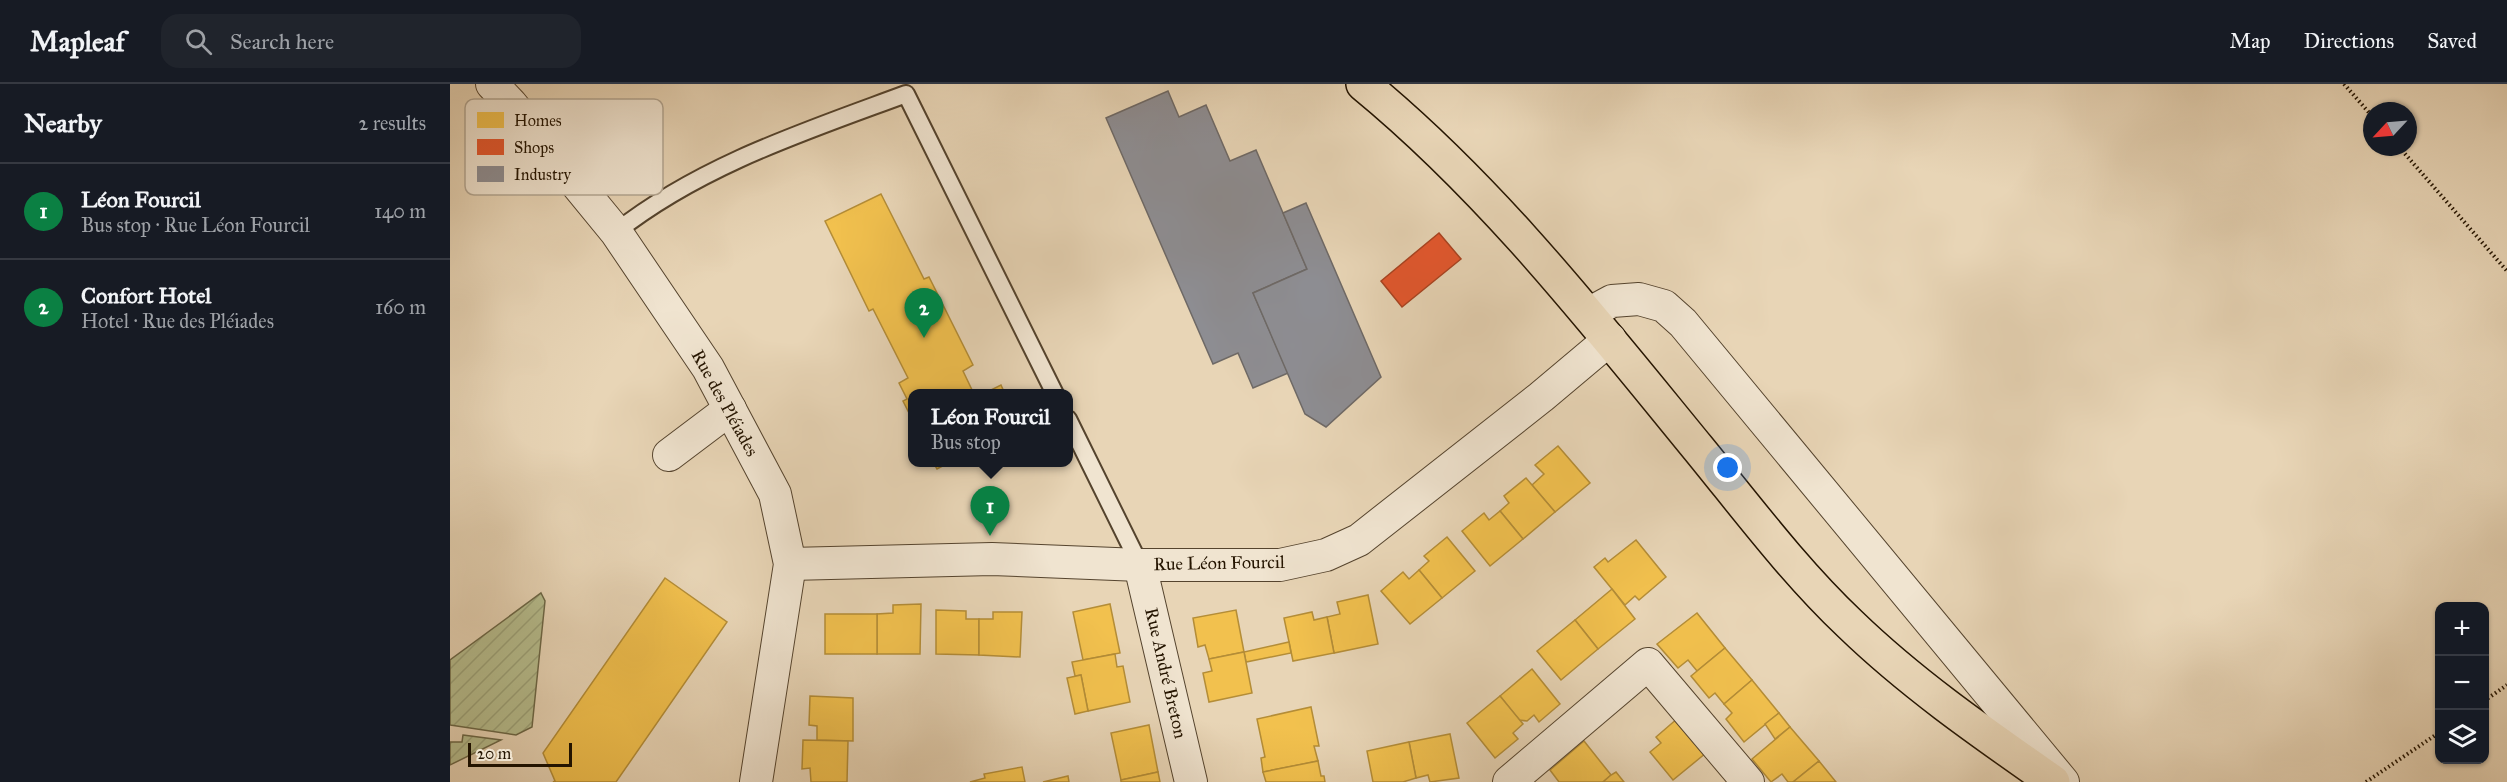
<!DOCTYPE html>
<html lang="en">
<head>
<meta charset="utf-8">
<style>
	:root { --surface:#171b24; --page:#20242c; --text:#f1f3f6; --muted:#9ea1a6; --line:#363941; --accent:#0b8043 }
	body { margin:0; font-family:"IM FELL Great Primer",serif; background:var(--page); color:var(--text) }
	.controls { position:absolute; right:18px; bottom:18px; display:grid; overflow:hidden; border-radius:12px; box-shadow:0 2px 4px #0004 }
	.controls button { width:54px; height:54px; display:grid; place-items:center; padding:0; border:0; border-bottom:2px solid var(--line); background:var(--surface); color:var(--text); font:30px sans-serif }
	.compass { position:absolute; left:1913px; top:18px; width:54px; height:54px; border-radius:50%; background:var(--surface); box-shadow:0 2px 4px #0004; rotate:244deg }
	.scale { position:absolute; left:18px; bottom:15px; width:104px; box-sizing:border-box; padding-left:6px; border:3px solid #241400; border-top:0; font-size:16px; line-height:21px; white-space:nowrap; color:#241400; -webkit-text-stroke:4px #f0e4d0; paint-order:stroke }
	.you { position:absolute; left:1278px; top:384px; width:21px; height:21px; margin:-15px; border:4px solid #fff; border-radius:50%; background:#1a73e8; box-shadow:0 0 0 9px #1a73e833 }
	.badge { display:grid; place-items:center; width:39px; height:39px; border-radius:50%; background:var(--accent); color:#fff; font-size:20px; font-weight:700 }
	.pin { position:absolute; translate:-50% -50px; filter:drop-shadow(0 2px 3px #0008) }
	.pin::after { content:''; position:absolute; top:32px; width:21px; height:18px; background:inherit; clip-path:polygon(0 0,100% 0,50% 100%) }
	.popup { position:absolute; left:458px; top:305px; width:165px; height:78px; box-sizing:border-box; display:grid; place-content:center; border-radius:12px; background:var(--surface); filter:drop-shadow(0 2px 4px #0005); font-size:20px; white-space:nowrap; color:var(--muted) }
	.popup b { font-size:22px; color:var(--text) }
	.popup::after { content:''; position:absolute; left:50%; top:100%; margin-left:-12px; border:12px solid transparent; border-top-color:var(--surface) }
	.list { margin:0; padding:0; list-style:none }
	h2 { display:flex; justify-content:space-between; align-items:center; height:78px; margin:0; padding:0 24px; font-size:26px }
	h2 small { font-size:20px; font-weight:400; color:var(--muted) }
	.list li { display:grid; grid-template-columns:39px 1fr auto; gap:18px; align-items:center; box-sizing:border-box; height:96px; padding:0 24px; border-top:2px solid var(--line) }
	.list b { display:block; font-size:22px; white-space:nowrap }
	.list p { margin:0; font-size:20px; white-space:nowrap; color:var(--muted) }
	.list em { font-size:20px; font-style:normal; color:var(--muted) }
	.icon { flex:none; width:33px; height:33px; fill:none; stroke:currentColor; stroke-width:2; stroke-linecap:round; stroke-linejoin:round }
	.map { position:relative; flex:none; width:2057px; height:698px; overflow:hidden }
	header { display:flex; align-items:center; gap:36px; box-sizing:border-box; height:84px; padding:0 30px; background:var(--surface); border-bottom:2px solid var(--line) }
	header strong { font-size:28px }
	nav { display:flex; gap:33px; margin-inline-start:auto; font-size:21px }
	.search { width:420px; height:54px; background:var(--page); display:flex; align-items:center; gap:15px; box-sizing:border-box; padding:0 21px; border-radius:18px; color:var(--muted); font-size:22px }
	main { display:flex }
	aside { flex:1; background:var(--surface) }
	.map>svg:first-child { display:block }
	.garden { fill:url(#garden-furrows); stroke:#6d6847; stroke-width:1.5 }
	.homes { fill:#f2c14e; stroke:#b48d37; stroke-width:1.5 }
	.shops { fill:#e4572e; stroke:#aa4320; stroke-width:1.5 }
	.industry { fill:#8d8d92; stroke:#6e6966; stroke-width:1.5 }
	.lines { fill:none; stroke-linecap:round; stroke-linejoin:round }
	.lane-casing { stroke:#55442e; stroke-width:20 }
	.street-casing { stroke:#55442e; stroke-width:34 }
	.primary-casing { stroke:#241400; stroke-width:36 }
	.path { stroke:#241400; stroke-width:4; stroke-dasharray:1.5 3; stroke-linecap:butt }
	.lane { stroke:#f0e4d0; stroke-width:16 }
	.street { stroke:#f0e4d0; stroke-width:32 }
	.primary { stroke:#e8d5b6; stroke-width:33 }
	.labels { text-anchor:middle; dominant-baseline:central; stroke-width:6; stroke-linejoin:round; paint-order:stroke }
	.street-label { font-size:18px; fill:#241400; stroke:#f0e4d0 }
	.key { fill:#f0e4d0; stroke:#b3a692; stroke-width:1.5 }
	.key-label { font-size:16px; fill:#241400 }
</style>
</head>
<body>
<header>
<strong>Mapleaf</strong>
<div class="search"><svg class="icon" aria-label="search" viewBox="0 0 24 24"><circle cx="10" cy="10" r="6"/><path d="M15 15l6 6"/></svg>Search here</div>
<nav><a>Map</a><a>Directions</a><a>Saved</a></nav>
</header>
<main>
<aside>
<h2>Nearby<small>2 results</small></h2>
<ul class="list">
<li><span class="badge">1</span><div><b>Léon Fourcil</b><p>Bus stop · Rue Léon Fourcil</p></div><em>140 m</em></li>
<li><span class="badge">2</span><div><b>Confort Hotel</b><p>Hotel · Rue des Pléiades</p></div><em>160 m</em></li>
</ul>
</aside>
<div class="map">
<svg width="2057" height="698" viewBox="0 0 2057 698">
	<defs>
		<pattern id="garden-furrows" width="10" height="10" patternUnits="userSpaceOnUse" patternTransform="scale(1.5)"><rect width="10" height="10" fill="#b6bd8e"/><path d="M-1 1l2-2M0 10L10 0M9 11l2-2" fill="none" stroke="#9ca279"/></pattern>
	</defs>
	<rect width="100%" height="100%" fill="#e8d5b6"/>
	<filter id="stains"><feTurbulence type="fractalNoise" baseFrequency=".00333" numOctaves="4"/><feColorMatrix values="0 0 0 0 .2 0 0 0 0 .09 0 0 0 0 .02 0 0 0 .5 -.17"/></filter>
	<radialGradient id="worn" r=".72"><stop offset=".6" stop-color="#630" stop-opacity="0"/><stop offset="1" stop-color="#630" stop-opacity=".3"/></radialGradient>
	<g class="garden">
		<polygon points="91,509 95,517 82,643 66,651 0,641 0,576"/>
		<polygon points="13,651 51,656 0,681 0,658 12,658"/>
	</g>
	<g class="homes">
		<polygon points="431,110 474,195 479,193 523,281 513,287 524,310 462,310 462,335 453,317 457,315 449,299 458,294 423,225 419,227 375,137"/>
		<polygon points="551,301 555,310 533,310"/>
		<polygon points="1108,362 1140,399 1105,428 1082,401 1094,390 1085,381"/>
		<polygon points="483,378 500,378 487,385"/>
		<polygon points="1076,394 1105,428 1073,455 1050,427 1059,419 1054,412"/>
		<polygon points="1050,427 1073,455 1040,482 1012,447 1034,429 1039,436"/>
		<polygon points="997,453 1025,487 992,514 969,486 979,477 974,472"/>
		<polygon points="1186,456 1216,493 1189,516 1185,512 1175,521 1144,483 1155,474 1158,478"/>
		<polygon points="969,486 992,514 960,540 931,507 953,488 959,495"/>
		<polygon points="215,494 277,538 166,698 103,698 105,697 93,669"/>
		<polygon points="1162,505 1185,535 1148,565 1125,536"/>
		<polygon points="918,511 928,560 884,569 877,533 890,530 887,518"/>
		<polygon points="471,520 470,570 427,570 427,530 443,529 443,521"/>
		<polygon points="660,520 670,569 633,576 623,528"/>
		<polygon points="486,526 516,527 516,535 529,535 529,571 486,570"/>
		<polygon points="786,526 794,568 759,575 755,561 748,563 743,534"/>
		<polygon points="543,528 572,528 570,573 529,571 529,535 543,535"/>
		<polygon points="862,528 864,536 877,533 884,569 843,577 834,534"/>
		<polygon points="1247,529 1275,564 1247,587 1238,576 1228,584 1207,560"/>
		<rect x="375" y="530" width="52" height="40"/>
		<polygon points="1125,536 1148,565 1111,596 1087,567"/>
		<polygon points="839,558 841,569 796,578 794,568"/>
		<polygon points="1275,564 1302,596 1274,620 1265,609 1259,614 1241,592"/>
		<polygon points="794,568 802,609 759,618 753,589 762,587 759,575"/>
		<polygon points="665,570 667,583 673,582 680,618 638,627 631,591 625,592 622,578"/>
		<polygon points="1082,585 1110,620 1089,638 1084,631 1077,637 1069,636 1050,612"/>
		<polygon points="631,591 638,627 625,630 617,594"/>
		<polygon points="1302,596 1329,629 1294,658 1276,635 1282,629 1274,620"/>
		<polygon points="360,612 403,614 403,657 367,656 367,642 359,641"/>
		<polygon points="1050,612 1073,640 1063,649 1068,655 1045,674 1017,639"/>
		<polygon points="861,623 869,662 864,662 868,677 813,688 811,674 815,673 807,635"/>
		<polygon points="1329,629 1340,643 1325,655 1315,640"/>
		<polygon points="1228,634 1256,669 1223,696 1200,668 1211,659 1206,653"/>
		<polygon points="699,641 708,688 671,696 661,649"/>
		<polygon points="1340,643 1369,677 1343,698 1338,698 1332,690 1321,698 1302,675"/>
		<polygon points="1000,650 1009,694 980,698 978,691 966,694 959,658"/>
		<polygon points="353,656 398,657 397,698 361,698 360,684 352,685"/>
		<polygon points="1134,657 1161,691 1153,698 1109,698 1100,686"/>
		<polygon points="959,658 966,694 953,698 923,698 917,667"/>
		<polygon points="868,677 871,692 874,692 875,698 816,698 813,688"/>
		<polygon points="1369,677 1386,698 1343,698"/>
		<polygon points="572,683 575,698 520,698 535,694 534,690"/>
		<polygon points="708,688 710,698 671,698 671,696"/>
		<polygon points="1166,688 1174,698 1153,698 1161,691"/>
		<polygon points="618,692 619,698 593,698"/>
	</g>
	<polygon class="shops" points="989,149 1011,175 952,223 931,197"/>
	<g class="industry">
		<polygon points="718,7 729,33 756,21 780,77 806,66 857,185 803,209 838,289 803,304 788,269 763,280 656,34"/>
		<polygon points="856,119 931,293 876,343 855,330 803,209 857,185 833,129"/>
	</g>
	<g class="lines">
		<g class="lane-casing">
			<g id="lane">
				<path d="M166,148C251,81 356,47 456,10L605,310"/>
				<polyline points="618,335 690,481"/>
			</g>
		</g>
		<g class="street-casing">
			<g id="street">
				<polyline points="42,0 61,20 166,148 258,284 325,410 340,480 306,698"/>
				<polyline points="1138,230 1162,217 1189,215 1214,222 1233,239 1613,698"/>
				<polyline points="219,371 280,325"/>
				<polyline points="340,480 542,475 690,481 830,481 876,471 909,456 1091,313 1160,255"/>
				<polyline points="690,481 741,698"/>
				<polyline points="1059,698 1198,580 1298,698"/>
			</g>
		</g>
		<g class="primary-casing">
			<path id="primary" d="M913,0C1041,105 1144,237 1248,364C1297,424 1344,487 1400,540C1462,600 1533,649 1603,698"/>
		</g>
		<g class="path">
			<polyline points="1894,0 1922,32"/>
			<polyline points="1949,63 2057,187"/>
			<polyline points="2034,617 2057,601"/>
			<polyline points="1916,698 1990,648"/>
		</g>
		<use href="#lane" class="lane"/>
		<use href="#street" class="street"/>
		<use href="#primary" class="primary"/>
	</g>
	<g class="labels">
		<g class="street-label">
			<text transform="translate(275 319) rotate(61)">Rue des Pléiades</text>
			<text transform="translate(769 479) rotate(-1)">Rue Léon Fourcil</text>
			<text transform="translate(716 589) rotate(77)">Rue André Breton</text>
		</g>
	</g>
	<rect x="15" y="15" width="198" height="96" rx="9" class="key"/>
	<rect x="27" y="28" width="27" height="16" fill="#f2c14e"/>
	<rect x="27" y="55" width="27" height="16" fill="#e4572e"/>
	<rect x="27" y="82" width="27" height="16" fill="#8d8d92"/>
	<g class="key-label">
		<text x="64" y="42">Homes</text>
		<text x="64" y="69">Shops</text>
		<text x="64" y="96">Industry</text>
	</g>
	<rect width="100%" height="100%" filter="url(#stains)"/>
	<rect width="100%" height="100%" fill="url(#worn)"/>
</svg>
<div class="controls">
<button>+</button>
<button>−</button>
<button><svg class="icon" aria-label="layers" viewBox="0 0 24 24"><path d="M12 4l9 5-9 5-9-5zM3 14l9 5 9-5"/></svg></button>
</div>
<svg class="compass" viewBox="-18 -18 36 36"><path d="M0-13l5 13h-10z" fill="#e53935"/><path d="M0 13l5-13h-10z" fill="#9ea1a6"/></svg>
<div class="scale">20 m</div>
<div class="you"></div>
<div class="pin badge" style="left:540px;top:452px">1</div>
<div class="popup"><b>Léon Fourcil</b>Bus stop</div>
<div class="pin badge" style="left:474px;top:254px">2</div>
</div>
</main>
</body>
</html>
